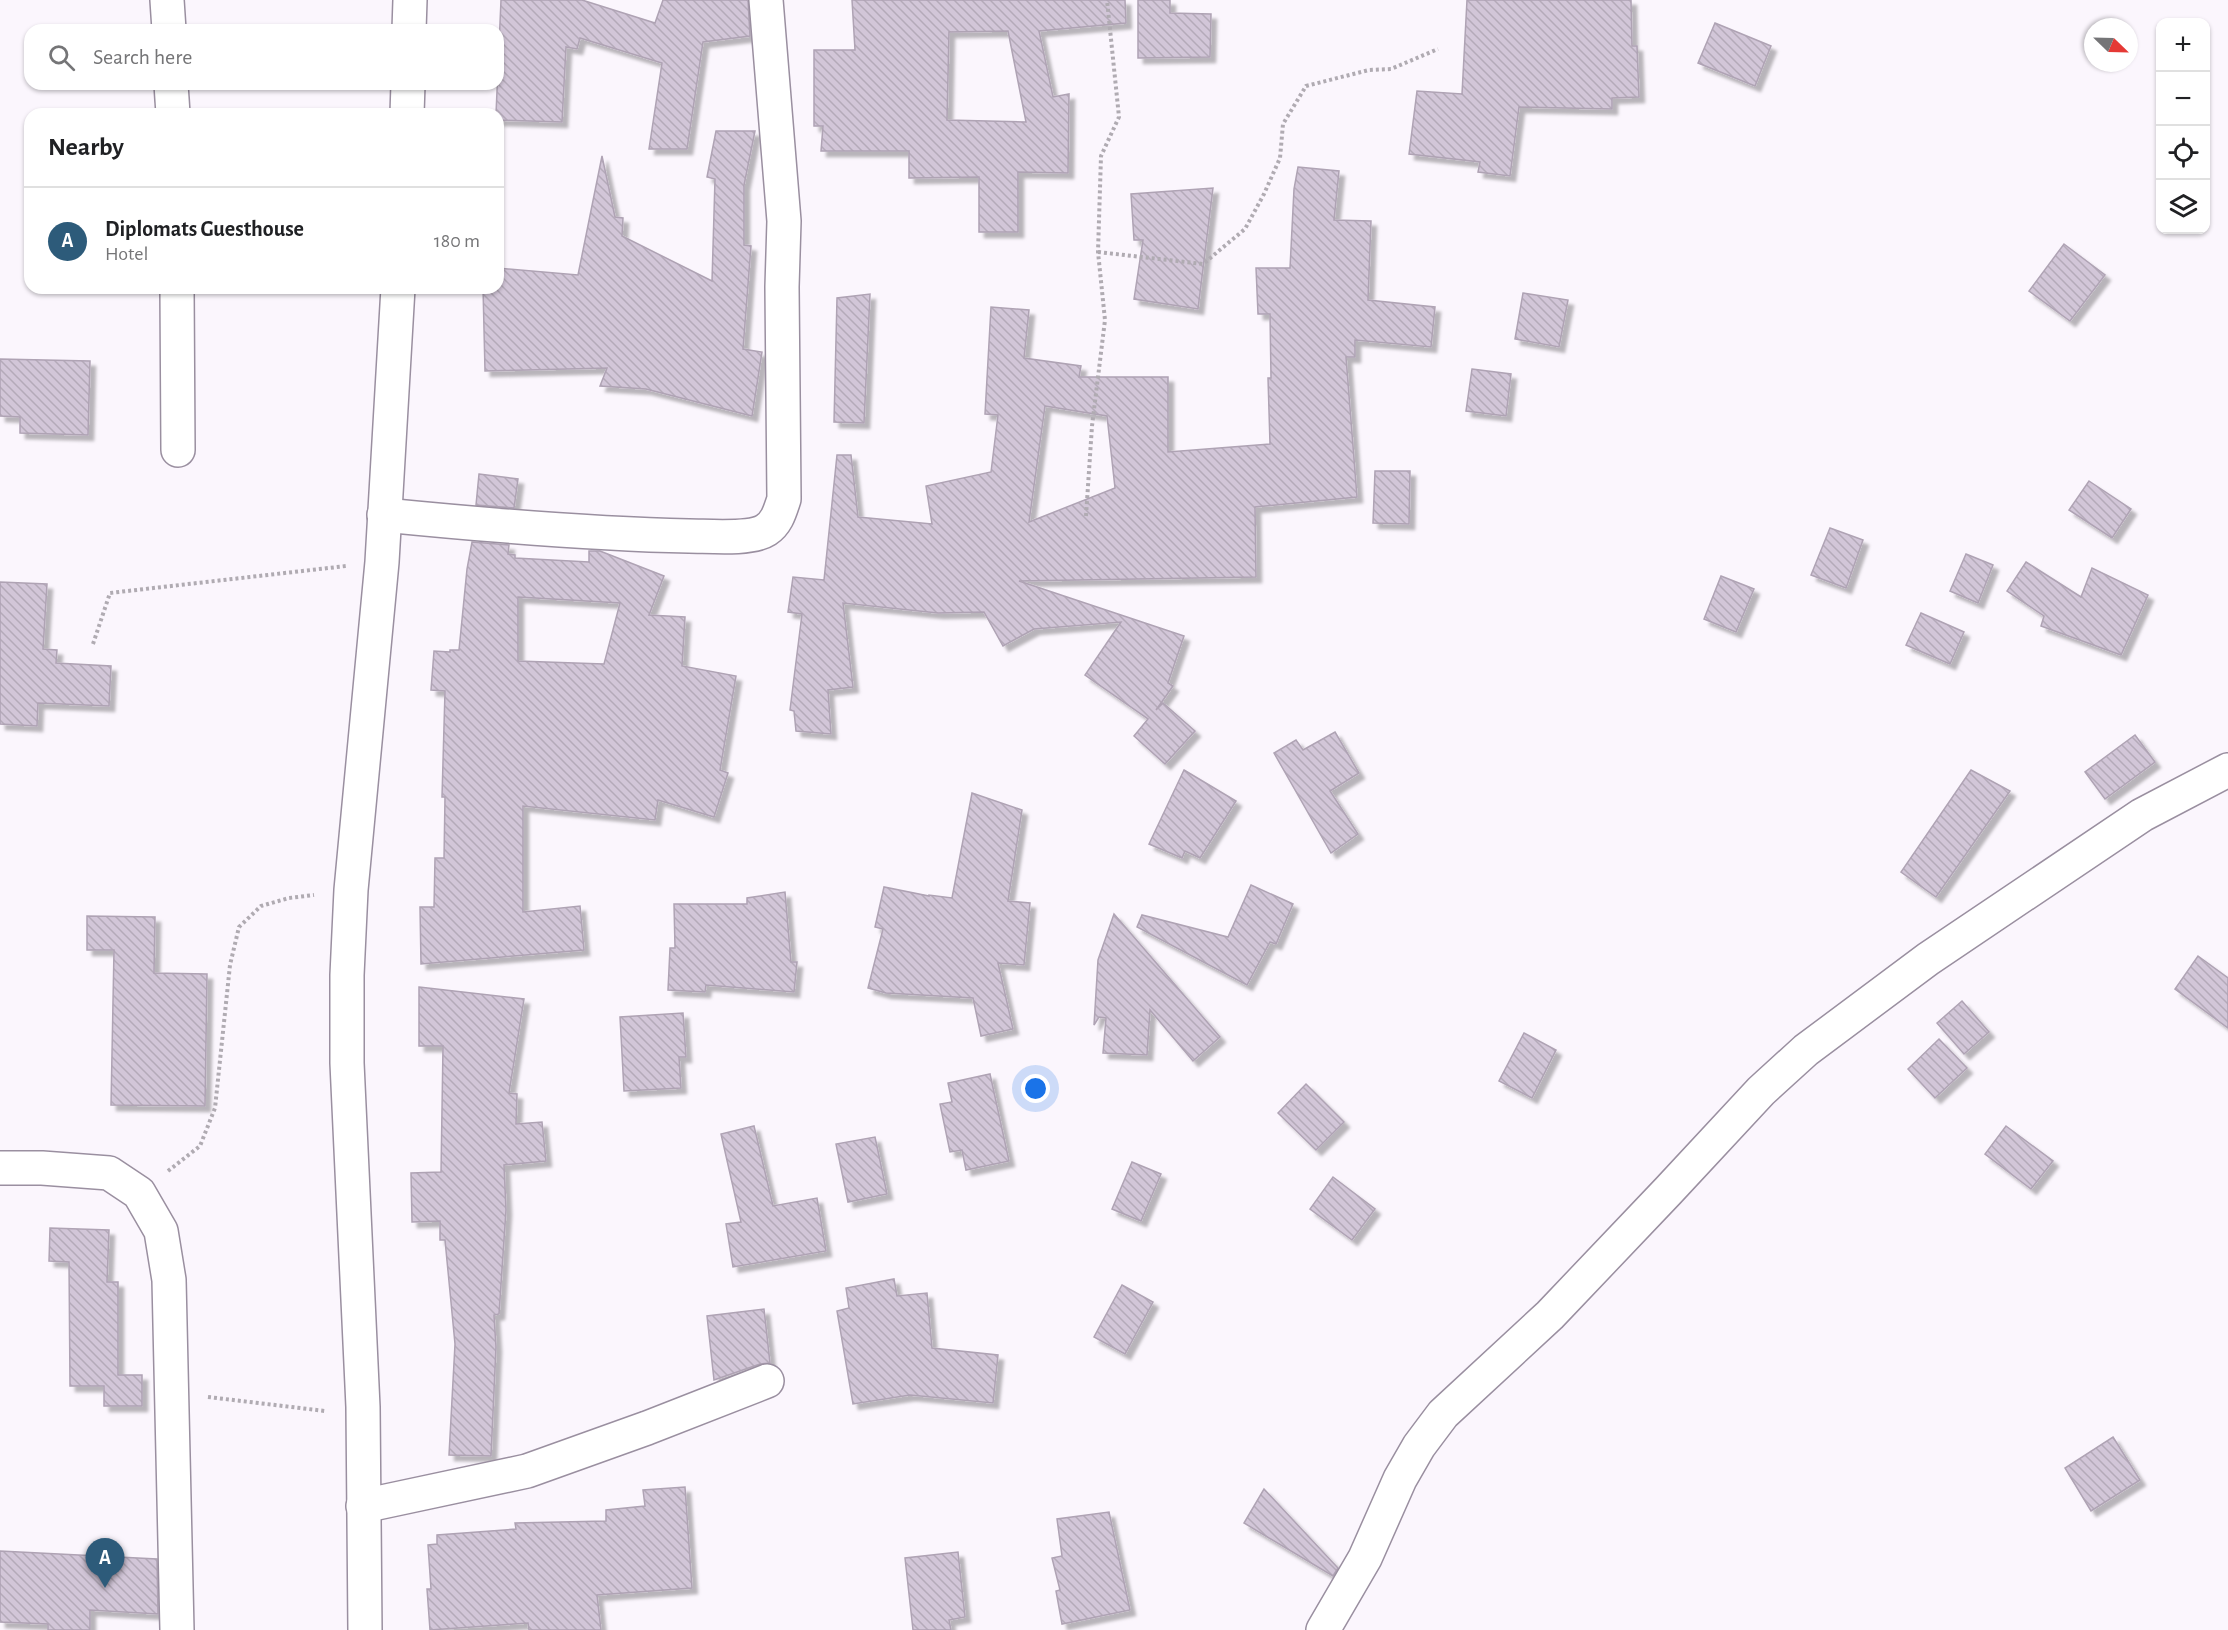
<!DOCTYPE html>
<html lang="en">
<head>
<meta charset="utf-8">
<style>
	:root { --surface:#fff; --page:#f6f6f6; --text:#202124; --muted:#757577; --line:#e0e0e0; --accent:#2d5b7a }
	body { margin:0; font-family:"Alegreya Sans",sans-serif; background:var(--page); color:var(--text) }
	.controls { position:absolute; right:18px; top:18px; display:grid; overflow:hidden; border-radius:12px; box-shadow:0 2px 4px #0004 }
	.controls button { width:54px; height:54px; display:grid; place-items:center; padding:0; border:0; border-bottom:2px solid var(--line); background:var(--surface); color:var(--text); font:30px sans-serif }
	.compass { position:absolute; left:2084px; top:18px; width:54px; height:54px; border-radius:50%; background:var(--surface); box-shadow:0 2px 4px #0004; rotate:113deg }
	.you { position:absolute; left:1036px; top:1089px; width:21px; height:21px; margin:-15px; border:4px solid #fff; border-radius:50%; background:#1a73e8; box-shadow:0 0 0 9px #1a73e833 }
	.badge { display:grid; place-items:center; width:39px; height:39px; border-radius:50%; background:var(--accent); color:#fff; font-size:20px; font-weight:700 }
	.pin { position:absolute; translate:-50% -50px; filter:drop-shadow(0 2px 3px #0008) }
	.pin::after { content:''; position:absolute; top:32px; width:21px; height:18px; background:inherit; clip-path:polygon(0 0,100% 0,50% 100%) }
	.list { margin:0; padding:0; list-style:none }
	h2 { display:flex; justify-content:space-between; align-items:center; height:78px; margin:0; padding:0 24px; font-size:26px }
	h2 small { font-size:20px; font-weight:400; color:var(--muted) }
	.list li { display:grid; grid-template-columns:39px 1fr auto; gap:18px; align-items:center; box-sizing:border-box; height:108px; padding:0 24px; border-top:2px solid var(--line) }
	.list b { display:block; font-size:22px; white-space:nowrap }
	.list p { margin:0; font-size:20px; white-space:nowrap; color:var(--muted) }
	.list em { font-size:20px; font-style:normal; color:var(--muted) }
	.icon { flex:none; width:33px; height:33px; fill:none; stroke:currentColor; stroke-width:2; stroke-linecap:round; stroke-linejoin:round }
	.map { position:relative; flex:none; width:2228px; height:1630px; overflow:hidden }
	.search { position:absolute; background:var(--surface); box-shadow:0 2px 4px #0004; left:24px; top:24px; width:480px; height:66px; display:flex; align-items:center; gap:15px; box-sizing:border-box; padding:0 21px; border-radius:18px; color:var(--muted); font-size:22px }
	.panel { position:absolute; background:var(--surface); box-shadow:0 2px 4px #0004; left:24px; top:108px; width:480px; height:186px; border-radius:18px }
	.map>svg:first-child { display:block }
	.building { fill:url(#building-back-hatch); stroke:#afa3b4; stroke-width:1.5; fill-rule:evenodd; filter:url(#shadow) }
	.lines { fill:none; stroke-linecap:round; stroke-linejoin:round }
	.minor-casing { stroke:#9a8fa0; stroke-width:36 }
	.path { stroke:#b0abb2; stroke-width:4; stroke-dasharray:3 3; stroke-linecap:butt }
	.minor { stroke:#fff; stroke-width:33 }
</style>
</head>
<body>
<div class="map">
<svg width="2228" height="1630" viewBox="0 0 2228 1630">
	<defs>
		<pattern id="building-back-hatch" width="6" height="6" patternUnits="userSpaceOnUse" patternTransform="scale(1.5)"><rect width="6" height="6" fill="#d2c6d8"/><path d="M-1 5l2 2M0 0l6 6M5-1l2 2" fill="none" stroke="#b4aab9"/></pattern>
		<filter id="shadow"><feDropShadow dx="5.5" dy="5.5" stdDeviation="1.5" flood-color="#0004"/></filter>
	</defs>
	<rect width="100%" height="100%" fill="#fbf6fd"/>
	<g class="building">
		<polygon points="501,0 582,0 655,23 663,0 748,0 750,36 703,42 687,149 649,149 662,63 580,38 577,49 566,47 562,122 498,120 498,114 496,114"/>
		<path d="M852,0H1125L1126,23L1039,31L1053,97L1069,94L1068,173L1018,172V232H979V177L909,178V151H821L823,126H814V50H855ZM1008,31L1026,122L947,120L949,32Z"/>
		<polygon points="1138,0 1170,0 1170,13 1211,14 1210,57 1138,58"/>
		<polygon points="1467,0 1631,0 1632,46 1637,46 1639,97 1612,98 1612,109 1519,107 1510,176 1478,172 1480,162 1409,154 1417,91 1462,94"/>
		<polygon points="1715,23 1771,46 1755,86 1698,63"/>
		<polygon points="716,131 755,131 744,185 744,245 751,246 743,349 762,352 752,416 646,389 600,386 607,368 485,371 483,288 498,288 498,268 578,275 602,156 615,217 623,218 622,236 712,281 715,179 707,177"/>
		<path d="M1298,167L1339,171L1334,220L1371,221L1368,300L1435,307L1431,347L1355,340V357H1346L1357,497L1255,507L1256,577L1019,581L1184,636L1168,683L1173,686L1156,710L1163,703L1195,731L1165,764L1134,736L1148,719L1085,675L1121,622L1034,629L1003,646L984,612L938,613L843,603L853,687L828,690L831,734L796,731L794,711L790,710L802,614L788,612L793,577L824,580L837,455H851L858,517L932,524L926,486L991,472L998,415L985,414L991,307L1029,310L1024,358L1081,366L1079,377H1168V452L1270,444L1268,378H1271L1270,314H1258L1256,268H1290L1294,189ZM1045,406L1107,416L1115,488L1029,522Z"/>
		<polygon points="1213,188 1198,309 1134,299 1143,240 1134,240 1131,194"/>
		<polygon points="2064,244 2105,275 2070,321 2029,291"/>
		<polygon points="1523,293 1568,300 1559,347 1515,339"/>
		<polygon points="870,294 864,423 834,422 837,298"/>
		<polygon points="0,359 90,361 88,435 20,433 20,417 0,416"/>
		<polygon points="1472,369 1511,374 1506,416 1466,411"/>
		<polygon points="1375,471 1410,471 1409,524 1373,523"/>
		<polygon points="479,474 518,479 514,508 476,505"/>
		<polygon points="2089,481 2131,509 2112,538 2069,510"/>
		<polygon points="1830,528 1863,540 1846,588 1811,575"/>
		<path d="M472,542L509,545L508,554L515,555V558L589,562V551H600L664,576L649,615L685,617L682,666L736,676L720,770L728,773L714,817L658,800L655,820L523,806V912L580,906L584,950L421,964L420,907H434L435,858H444L445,797H442L445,691L431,690L434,651L450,652V650H459L467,569ZM518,597L620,603L604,664L518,661Z"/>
		<polygon points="1966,554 1993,565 1978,603 1950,591"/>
		<polygon points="2026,562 2081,597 2092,568 2148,595 2121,655 2041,626 2044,616 2007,591"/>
		<polygon points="1721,576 1754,589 1736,632 1704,619"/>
		<polygon points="0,582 47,584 43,649 57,650 56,663 111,666 109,706 38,703 37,726 0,724"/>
		<polygon points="1921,613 1964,632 1950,664 1906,645"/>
		<polygon points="1335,732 1359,773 1330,791 1358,834 1331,853 1274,753 1296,740 1303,750"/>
		<polygon points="2135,735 2155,762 2105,799 2085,772"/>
		<polygon points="1184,770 1236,801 1200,858 1185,851 1182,858 1149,844"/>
		<polygon points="1971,770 2010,791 1936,897 1901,872"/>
		<polygon points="972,793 1022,810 1008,901 1030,903 1024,965 998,963 1013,1029 981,1036 973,998 886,993 868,988 883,929 875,927 884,887 929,896 929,895 952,898"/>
		<polygon points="1251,885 1293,904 1276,944 1270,942 1247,985 1137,927 1142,915 1228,937"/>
		<polygon points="785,892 791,962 797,962 794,992 706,985 705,992 668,990 670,948 675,948 674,904 747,904 747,898"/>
		<polygon points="1114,914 1220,1037 1193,1061 1150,1010 1147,1055 1103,1053 1106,1018 1099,1017 1094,1025 1098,960"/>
		<polygon points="87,916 155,917 154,973 207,974 205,1106 111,1105 114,950 87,950"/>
		<polygon points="2198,956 2228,978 2228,1028 2175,989"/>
		<polygon points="419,987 524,999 509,1093 517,1094 516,1124 542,1122 546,1161 504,1165 506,1210 499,1314 494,1315 496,1347 491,1456 449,1455 455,1344 445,1240 440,1240 440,1221 412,1222 411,1173 441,1172 443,1046 419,1046"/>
		<polygon points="1962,1001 1989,1032 1964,1054 1937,1023"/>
		<polygon points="683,1013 686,1057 679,1057 681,1088 624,1091 620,1017"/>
		<polygon points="1524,1033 1556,1050 1532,1098 1499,1081"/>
		<polygon points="1939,1039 1967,1068 1935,1098 1908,1069"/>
		<polygon points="990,1074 1009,1161 966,1170 962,1150 950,1152 940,1104 952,1102 948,1083"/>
		<polygon points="1306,1084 1344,1122 1316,1150 1278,1113"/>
		<polygon points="754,1126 773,1206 817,1198 826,1251 733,1267 726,1224 741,1222 721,1134"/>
		<polygon points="2006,1126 2053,1161 2031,1189 1985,1154"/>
		<polygon points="875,1137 887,1194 848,1202 836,1144"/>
		<polygon points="1132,1162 1161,1174 1141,1221 1112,1209"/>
		<polygon points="1333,1177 1375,1209 1352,1240 1310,1209"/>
		<polygon points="50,1228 109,1230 107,1282 118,1282 118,1375 142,1375 142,1406 104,1406 104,1386 70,1386 69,1262 49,1261"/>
		<polygon points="894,1279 897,1296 927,1293 932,1348 998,1355 993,1403 910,1395 853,1404 837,1311 849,1308 846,1288"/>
		<polygon points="1122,1285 1153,1302 1125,1354 1094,1337"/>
		<polygon points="764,1309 770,1363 760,1364 714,1380 707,1316"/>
		<polygon points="2113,1437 2140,1480 2091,1511 2065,1468"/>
		<polygon points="685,1487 692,1588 597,1595 601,1630 529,1630 528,1623 430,1630 427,1589 431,1589 428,1545 437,1544 437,1535 516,1529 515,1523 606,1521 606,1510 645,1506 643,1490"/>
		<polygon points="1264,1489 1338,1568 1333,1576 1244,1523"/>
		<polygon points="1109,1512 1130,1610 1062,1624 1056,1591 1060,1590 1052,1558 1062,1556 1057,1519"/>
		<polygon points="0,1551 157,1559 158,1614 90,1610 90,1630 48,1630 48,1624 0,1622"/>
		<polygon points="958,1552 965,1617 949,1620 951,1630 913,1630 905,1558"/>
	</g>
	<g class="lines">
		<g class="minor-casing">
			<g id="minor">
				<polyline points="167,0 169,30"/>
				<polyline points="409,30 410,0"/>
				<polyline points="171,84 173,114"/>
				<polyline points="407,114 408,84"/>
				<polyline points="177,288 178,450"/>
				<path d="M384,515C485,525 588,534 689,536C708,536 751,540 766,530C777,523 780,511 784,499L782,287L784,221L766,0"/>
				<polyline points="0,1168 42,1168 109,1173 139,1193 161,1231 169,1280 177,1630"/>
				<polyline points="363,1506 527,1471 647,1428 767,1381"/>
				<polyline points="365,1630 363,1407 347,1063 347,975 351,890 382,562 398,288"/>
				<polyline points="1323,1630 1365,1558 1400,1479 1419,1446 1443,1414 1550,1315 1668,1191 1761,1091 1806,1050 1928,959 2142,815 2228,770"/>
			</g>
		</g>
		<g class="path">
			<polyline points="1098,252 1203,264 1245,229 1264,194 1280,158 1283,124 1306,86 1369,70 1391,69 1438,49"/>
			<polyline points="1086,516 1092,426 1105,320 1098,252 1101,156 1119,117 1107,0"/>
			<polyline points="93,644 110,593 346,566"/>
			<polyline points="168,1171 200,1146 215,1108 230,965 239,927 261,906 289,898 314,895"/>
			<polyline points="208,1397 325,1411"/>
		</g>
		<use href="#minor" class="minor"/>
	</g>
</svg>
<div class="controls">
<button>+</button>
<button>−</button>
<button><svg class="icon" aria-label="locate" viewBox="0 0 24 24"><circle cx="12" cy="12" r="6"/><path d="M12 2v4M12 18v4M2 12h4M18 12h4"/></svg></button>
<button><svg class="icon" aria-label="layers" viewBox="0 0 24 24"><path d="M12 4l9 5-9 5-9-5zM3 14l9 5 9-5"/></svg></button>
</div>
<svg class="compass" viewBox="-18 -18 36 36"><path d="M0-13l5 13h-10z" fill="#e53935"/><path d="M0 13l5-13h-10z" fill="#757577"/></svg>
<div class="you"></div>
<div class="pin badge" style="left:105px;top:1588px">A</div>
<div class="search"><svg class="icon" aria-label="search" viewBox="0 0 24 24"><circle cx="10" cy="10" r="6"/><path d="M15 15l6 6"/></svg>Search here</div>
<section class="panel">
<h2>Nearby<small></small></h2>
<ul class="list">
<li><span class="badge">A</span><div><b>Diplomats Guesthouse</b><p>Hotel</p></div><em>180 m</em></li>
</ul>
</section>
</div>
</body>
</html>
